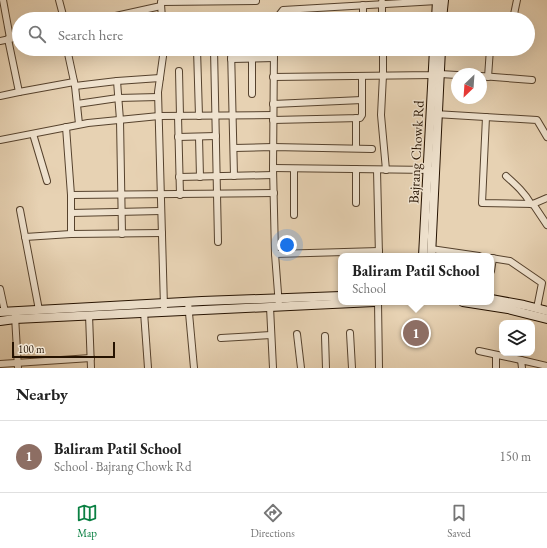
<!DOCTYPE html>
<html lang="en">
<head>
<meta charset="utf-8">
<style>
	:root { --surface:#fff; --page:#f2f2f2; --text:#222; --muted:#767676; --line:#e0e0e0; --accent:#0b8043 }
	body { margin:0; font-family:"EB Garamond",serif; background:var(--page); color:var(--text) }
	.controls { position:absolute; right:12px; bottom:12px; display:grid; overflow:hidden; border-radius:8px; box-shadow:0 4px 16px #0002 }
	.controls button { width:36px; height:36px; display:grid; place-items:center; padding:0; border:0; border-bottom:1px solid var(--line); background:var(--surface); color:var(--text); font:20px sans-serif }
	.compass { position:absolute; left:451px; top:68px; width:36px; height:36px; border-radius:50%; background:var(--surface); box-shadow:0 4px 16px #0002; rotate:205deg }
	.scale { position:absolute; left:12px; bottom:10px; width:103px; box-sizing:border-box; padding-left:4px; border:2px solid #251200; border-top:0; font-size:11px; line-height:14px; white-space:nowrap; color:#251200; -webkit-text-stroke:3px #efe2ce; paint-order:stroke }
	.you { position:absolute; left:287px; top:245px; width:14px; height:14px; margin:-10px; border:3px solid #fff; border-radius:50%; background:#1a73e8; box-shadow:0 0 0 6px #1a73e833 }
	.badge { display:grid; place-items:center; width:26px; height:26px; border-radius:50%; background:var(--accent); color:#fff; font-size:13px; font-weight:700 }
	.pin { position:absolute; translate:-50% -50%; border:2px solid #fff; box-shadow:0 1px 4px #0006 }
	.popup { position:absolute; left:338px; top:253px; width:156px; height:52px; box-sizing:border-box; display:grid; place-content:center; border-radius:8px; background:var(--surface); filter:drop-shadow(0 1px 3px #0005); font-size:13px; white-space:nowrap; color:var(--muted) }
	.popup b { font-size:15px; color:var(--text) }
	.popup::after { content:''; position:absolute; left:50%; top:100%; margin-left:-8px; border:8px solid transparent; border-top-color:var(--surface) }
	.list { margin:0; padding:0; list-style:none }
	h2 { display:flex; justify-content:space-between; align-items:center; height:52px; margin:0; padding:0 16px; font-size:17px }
	h2 small { font-size:13px; font-weight:400; color:var(--muted) }
	.list li { display:grid; grid-template-columns:26px 1fr auto; gap:12px; align-items:center; box-sizing:border-box; height:72px; padding:0 16px; border-top:1px solid var(--line) }
	.list b { display:block; font-size:15px; white-space:nowrap }
	.list p { margin:0; font-size:13px; white-space:nowrap; color:var(--muted) }
	.list em { font-size:13px; font-style:normal; color:var(--muted) }
	.icon { flex:none; width:22px; height:22px; fill:none; stroke:currentColor; stroke-width:2; stroke-linecap:round; stroke-linejoin:round }
	.map { position:relative; flex:none; width:547px; height:368px; overflow:hidden }
	.search { position:absolute; background:var(--surface); box-shadow:0 4px 16px #0002; left:12px; right:12px; top:12px; height:44px; display:flex; align-items:center; gap:10px; box-sizing:border-box; padding:0 14px; border-radius:22px; color:var(--muted); font-size:15px }
	.sheet { height:124px; background:var(--surface) }
	nav { display:flex; justify-content:space-around; align-items:center; box-sizing:border-box; height:56px; border-top:1px solid var(--line); background:var(--surface); font-size:11px; color:var(--muted) }
	nav a { display:grid; justify-items:center; gap:2px }
	nav .on { color:var(--accent) }
	.map>svg:first-child { display:block }
	.lines { fill:none; stroke-linecap:round; stroke-linejoin:round }
	.street-casing { stroke:#56422d; stroke-width:8 }
	.secondary-casing { stroke:#251200; stroke-width:10 }
	.street { stroke:#efe2ce; stroke-width:6 }
	.secondary { stroke:#efe2ce; stroke-width:8 }
	.labels { text-anchor:middle; dominant-baseline:central; stroke-width:3; stroke-linejoin:round; paint-order:stroke }
	.street-label { font-size:14px; fill:#251200; stroke:#efe2ce }
</style>
</head>
<body>
<div class="map">
<svg width="547" height="368" viewBox="0 0 547 368">
	<rect width="100%" height="100%" fill="#e7d2b3"/>
	<filter id="stains"><feTurbulence type="fractalNoise" baseFrequency=".005" numOctaves="4"/><feColorMatrix values="0 0 0 0 .2 0 0 0 0 .09 0 0 0 0 .02 0 0 0 .5 -.17"/></filter>
	<radialGradient id="worn" r=".72"><stop offset=".6" stop-color="#630" stop-opacity="0"/><stop offset="1" stop-color="#630" stop-opacity=".3"/></radialGradient>
	<g class="lines">
		<g class="street-casing">
			<g id="street">
				<polyline points="3,0 10,38"/>
				<polyline points="59,0 64,19"/>
				<polyline points="161,2 256,1 256,0"/>
				<polyline points="382,2 382,19"/>
				<polyline points="161,4 162,19"/>
				<polyline points="363,5 363,19"/>
				<polyline points="102,19 161,6"/>
				<polyline points="276,19 283,10 437,1"/>
				<polyline points="513,19 517,0"/>
				<polyline points="8,39 19,92"/>
				<polyline points="0,41 19,37"/>
				<polyline points="67,49 75,86 79,124"/>
				<polyline points="164,49 158,92 164,307"/>
				<polyline points="197,49 199,116"/>
				<polyline points="214,49 218,242"/>
				<polyline points="231,49 234,176"/>
				<polyline points="274,49 273,168 275,254 279,306"/>
				<polyline points="364,49 364,51 366,52 383,52"/>
				<polyline points="383,49 383,75 381,115 386,170"/>
				<polyline points="231,59 274,58"/>
				<polyline points="252,59 252,94"/>
				<polyline points="179,71 180,116"/>
				<polyline points="481,76 532,80"/>
				<polyline points="273,77 433,75 440,74 457,75"/>
				<polyline points="488,77 490,49"/>
				<polyline points="117,81 120,120 122,234"/>
				<polyline points="75,86 117,81 160,78"/>
				<polyline points="0,96 19,92 74,82"/>
				<polyline points="77,104 118,98 158,97"/>
				<polyline points="273,104 362,100"/>
				<polyline points="435,114 537,120 547,137"/>
				<polyline points="178,116 180,195"/>
				<polyline points="486,117 482,203 533,204 547,198"/>
				<polyline points="356,118 356,148"/>
				<polyline points="273,120 360,118 362,115 362,76"/>
				<polyline points="66,127 71,195 71,234"/>
				<polyline points="33,134 47,181"/>
				<polyline points="178,137 216,136"/>
				<polyline points="199,137 200,177"/>
				<polyline points="0,140 88,123 159,116 273,115"/>
				<polyline points="234,148 273,147 372,149"/>
				<polyline points="273,168 432,170"/>
				<polyline points="294,169 294,215"/>
				<polyline points="377,170 379,256"/>
				<path d="M506,176C516,185 525,193 531,204"/>
				<polyline points="179,177 273,175"/>
				<polyline points="71,195 274,193"/>
				<polyline points="356,203 356,169"/>
				<polyline points="533,204 547,225"/>
				<polyline points="20,210 39,310"/>
				<polyline points="71,213 161,211"/>
				<polyline points="25,237 71,234 162,233"/>
				<polyline points="431,249 479,256"/>
				<polyline points="275,254 379,251"/>
				<polyline points="491,258 510,261 542,283 537,308"/>
				<polyline points="491,271 493,258"/>
				<polyline points="0,289 5,312"/>
				<polyline points="188,302 194,368"/>
				<polyline points="378,302 379,368"/>
				<polyline points="270,307 273,368"/>
				<polyline points="144,312 148,368"/>
				<polyline points="89,315 91,368"/>
				<polyline points="15,316 18,368"/>
				<polyline points="350,333 352,368"/>
				<polyline points="297,334 301,368"/>
				<polyline points="325,336 326,368"/>
				<polyline points="221,338 271,335"/>
				<polyline points="479,351 521,360"/>
				<polyline points="496,355 496,368"/>
				<polyline points="0,364 91,358"/>
				<polyline points="522,368 521,360 547,366"/>
			</g>
		</g>
		<g class="secondary-casing">
			<g id="secondary">
				<polyline points="436,19 437,0"/>
				<polyline points="442,19 444,0"/>
				<polyline points="423,256 434,49"/>
				<polyline points="431,256 441,49"/>
				<polyline points="491,299 524,305 547,311"/>
				<polyline points="463,302 508,309 547,319"/>
				<polyline points="0,312 202,301 341,296"/>
				<polyline points="0,321 15,319 374,302"/>
			</g>
		</g>
		<use href="#street" class="street"/>
		<use href="#secondary" class="secondary"/>
	</g>
	<g class="labels">
		<g class="street-label">
			<text transform="translate(416 152) rotate(-87)">Bajrang Chowk Rd</text>
		</g>
	</g>
	<rect width="100%" height="100%" filter="url(#stains)"/>
	<rect width="100%" height="100%" fill="url(#worn)"/>
</svg>
<div class="controls">
<button><svg class="icon" aria-label="layers" viewBox="0 0 24 24"><path d="M12 4l9 5-9 5-9-5zM3 14l9 5 9-5"/></svg></button>
</div>
<svg class="compass" viewBox="-18 -18 36 36"><path d="M0-13l5 13h-10z" fill="#e53935"/><path d="M0 13l5-13h-10z" fill="#767676"/></svg>
<div class="scale">100 m</div>
<div class="you"></div>
<div class="pin badge" style="left:416px;top:333px;background:#8d6e63">1</div>
<div class="popup"><b>Baliram Patil School</b>School</div>
<div class="search"><svg class="icon" aria-label="search" viewBox="0 0 24 24"><circle cx="10" cy="10" r="6"/><path d="M15 15l6 6"/></svg>Search here</div>
</div>
<section class="sheet">
<h2>Nearby<small></small></h2>
<ul class="list">
<li><span class="badge" style="background:#8d6e63">1</span><div><b>Baliram Patil School</b><p>School · Bajrang Chowk Rd</p></div><em>150 m</em></li>
</ul>
</section>
<nav>
<a class="on"><svg class="icon" aria-label="map" viewBox="0 0 24 24"><path d="M3 6l6-2 6 2 6-2v14l-6 2-6-2-6 2zM9 4v14M15 6v14"/></svg>Map</a>
<a><svg class="icon" aria-label="directions" viewBox="0 0 24 24"><path d="M12 3l9 9-9 9-9-9zM9 14v-3h6M13 9l2 2-2 2"/></svg>Directions</a>
<a><svg class="icon" aria-label="saved" viewBox="0 0 24 24"><path d="M7 4h10v16l-5-4-5 4z"/></svg>Saved</a>
</nav>
</body>
</html>
